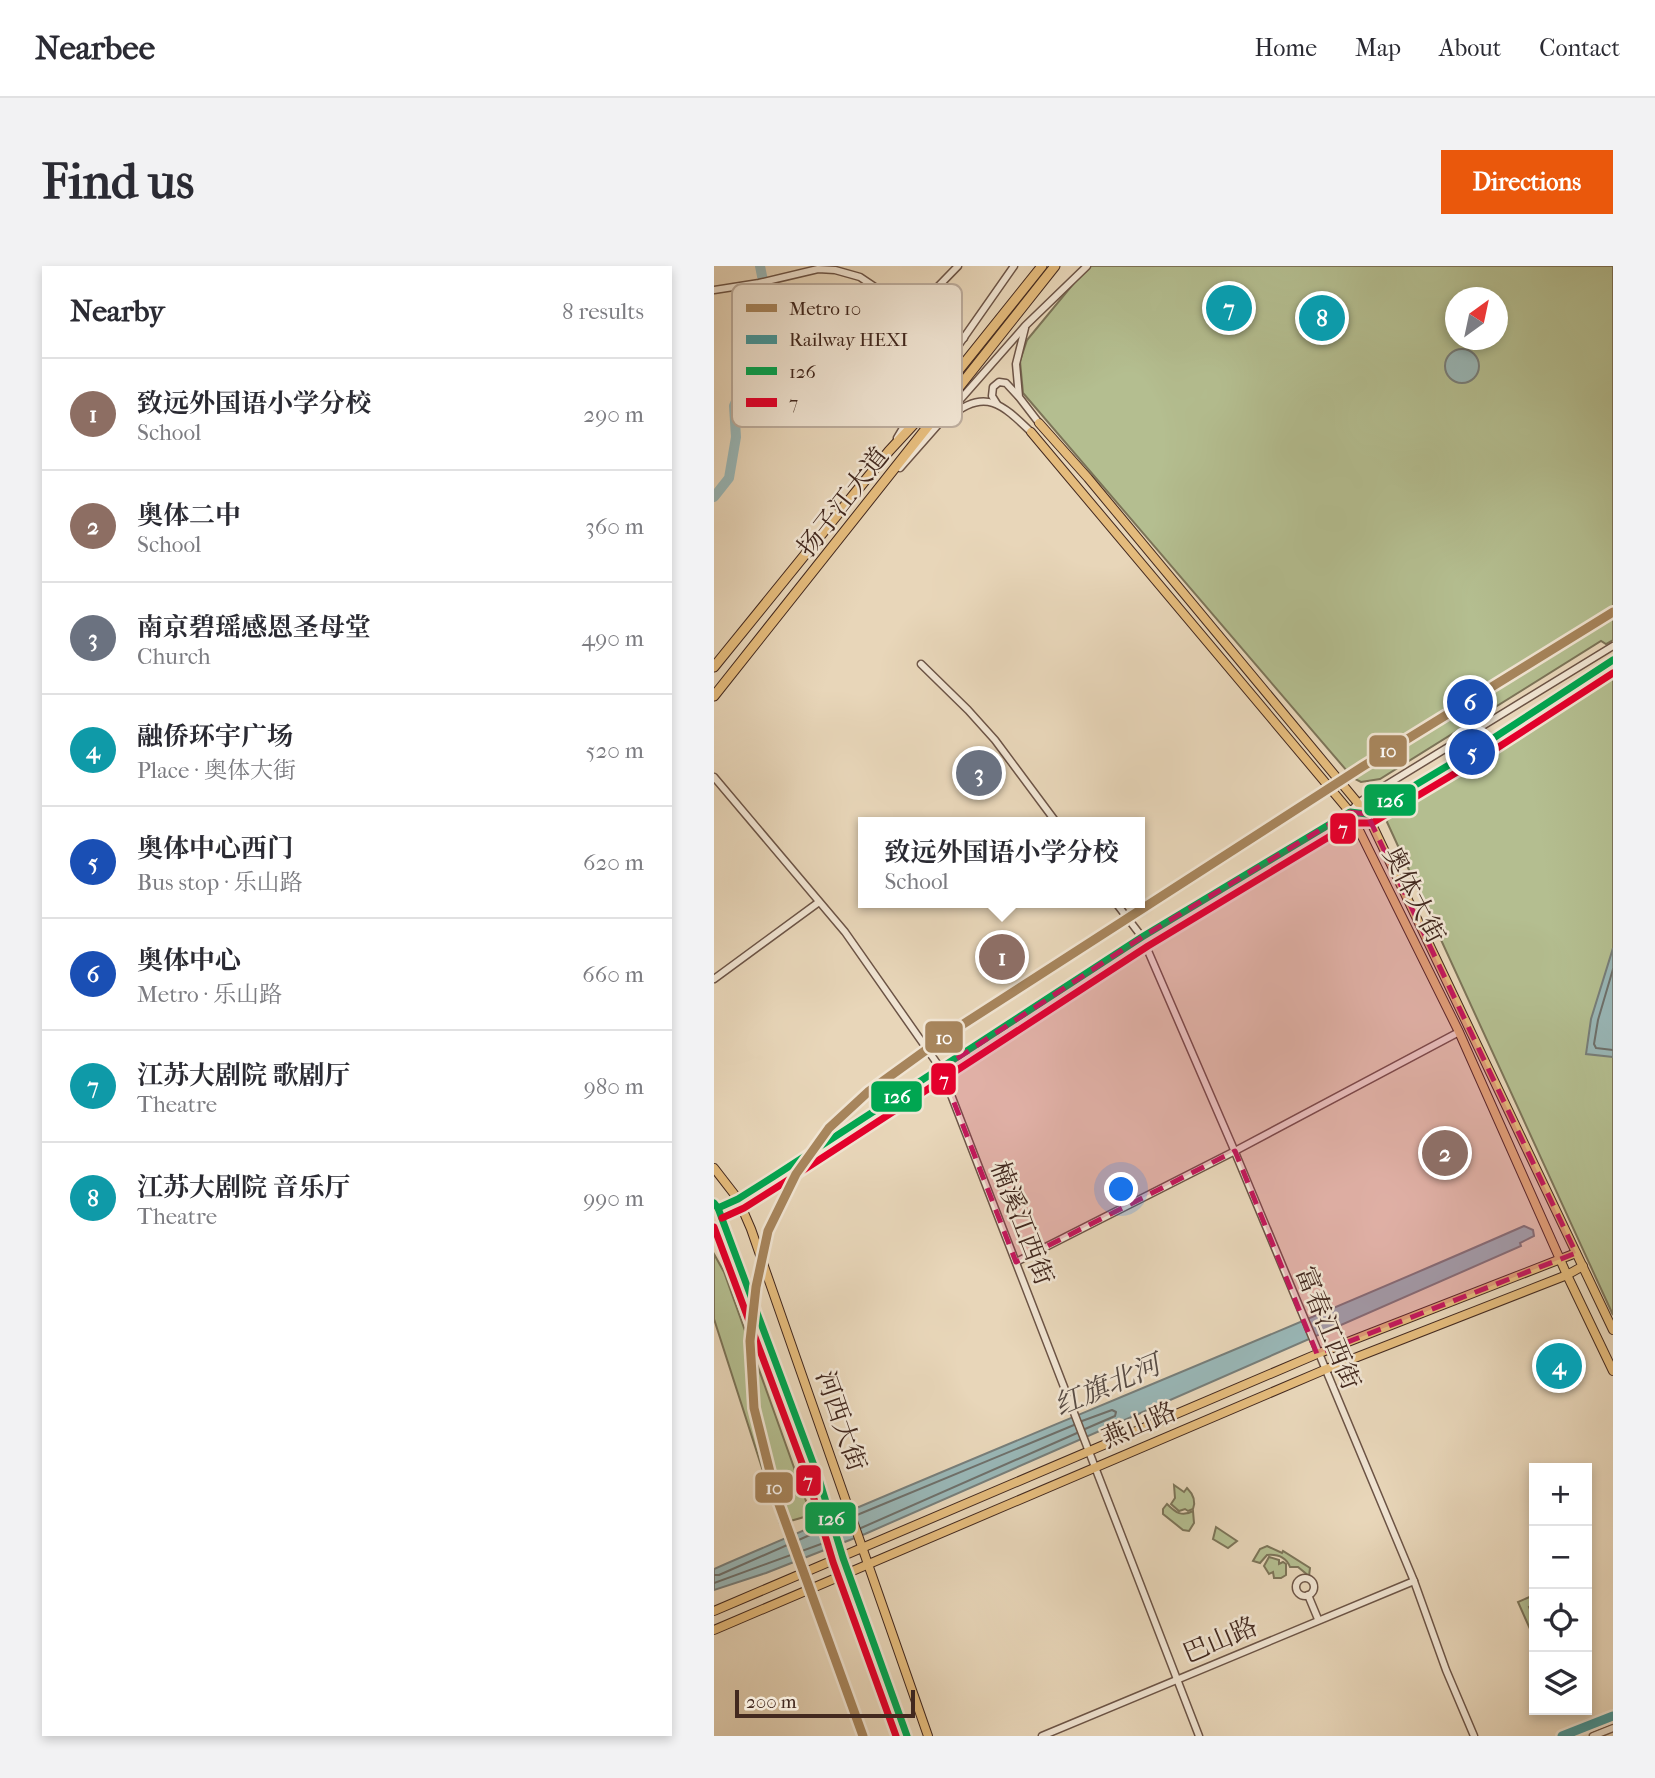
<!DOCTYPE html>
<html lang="en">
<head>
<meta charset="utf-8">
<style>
	:root { --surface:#fff; --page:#f2f2f3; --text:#2b2b33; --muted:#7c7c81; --line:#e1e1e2; --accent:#ea580c }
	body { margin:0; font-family:"IM FELL French Canon","Noto Serif SC",serif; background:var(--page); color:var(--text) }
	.controls { position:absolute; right:21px; bottom:21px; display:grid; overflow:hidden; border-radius:0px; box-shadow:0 4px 10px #0003 }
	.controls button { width:63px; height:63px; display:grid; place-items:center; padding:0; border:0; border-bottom:2px solid var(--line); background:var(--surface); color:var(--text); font:35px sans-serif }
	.compass { position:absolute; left:731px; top:21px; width:63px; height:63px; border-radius:50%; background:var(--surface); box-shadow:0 4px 10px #0003; rotate:33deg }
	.scale { position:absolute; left:21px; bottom:18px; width:180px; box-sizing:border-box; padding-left:7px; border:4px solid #43291f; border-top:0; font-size:19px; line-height:24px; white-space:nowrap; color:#43291f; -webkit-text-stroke:5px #f0e4d2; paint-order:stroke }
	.you { position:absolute; left:408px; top:924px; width:24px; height:24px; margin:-18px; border:5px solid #fff; border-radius:50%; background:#1a73e8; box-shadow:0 0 0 10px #1a73e833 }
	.badge { display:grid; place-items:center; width:46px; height:46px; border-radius:50%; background:var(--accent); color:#fff; font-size:23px; font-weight:700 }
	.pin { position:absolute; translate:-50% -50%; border:4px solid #fff; box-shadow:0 2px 7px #0006 }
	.popup { position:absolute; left:144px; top:551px; width:287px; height:91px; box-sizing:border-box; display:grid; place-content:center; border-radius:0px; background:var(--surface); filter:drop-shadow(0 2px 5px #0005); font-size:23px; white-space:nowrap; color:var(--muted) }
	.popup b { font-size:26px; color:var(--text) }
	.popup::after { content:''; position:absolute; left:50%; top:100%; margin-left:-14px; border:14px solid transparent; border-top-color:var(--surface) }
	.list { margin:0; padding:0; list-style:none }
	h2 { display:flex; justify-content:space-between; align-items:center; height:91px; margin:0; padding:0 28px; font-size:30px }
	h2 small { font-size:23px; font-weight:400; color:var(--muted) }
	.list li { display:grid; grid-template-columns:46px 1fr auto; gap:21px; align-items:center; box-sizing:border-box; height:112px; padding:0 28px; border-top:2px solid var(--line) }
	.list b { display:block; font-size:26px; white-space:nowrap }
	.list p { margin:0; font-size:23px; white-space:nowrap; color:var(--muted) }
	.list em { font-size:23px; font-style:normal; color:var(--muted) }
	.icon { flex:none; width:38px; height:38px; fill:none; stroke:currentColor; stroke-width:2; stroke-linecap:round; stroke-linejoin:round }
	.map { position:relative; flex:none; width:899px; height:1470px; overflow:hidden; border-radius:0px }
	header { display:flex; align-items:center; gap:42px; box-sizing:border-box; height:98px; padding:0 35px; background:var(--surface); border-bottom:2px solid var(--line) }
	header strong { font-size:33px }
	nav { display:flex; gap:38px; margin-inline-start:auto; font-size:24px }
	.intro { display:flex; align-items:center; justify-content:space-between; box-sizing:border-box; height:168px; padding:0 42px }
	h1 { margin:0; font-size:49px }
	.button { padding:18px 32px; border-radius:0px; background:var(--accent); color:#fff; font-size:24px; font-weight:700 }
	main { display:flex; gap:42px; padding:0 42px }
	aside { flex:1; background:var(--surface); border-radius:0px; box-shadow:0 4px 10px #0003 }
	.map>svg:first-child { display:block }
	.green { fill:#b4be90; stroke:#7c7458; stroke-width:2; fill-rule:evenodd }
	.water { fill:#99b7b7; stroke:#777e7a; stroke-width:2 }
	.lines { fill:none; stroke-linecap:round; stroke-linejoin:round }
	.shore { stroke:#6e706b; stroke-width:2 }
	.river { stroke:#99b7b7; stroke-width:10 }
	.minor-casing { stroke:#6c5446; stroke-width:9 }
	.major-casing { stroke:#43291f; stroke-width:10 }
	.highway-casing { stroke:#43291f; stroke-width:11 }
	.minor { stroke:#f0e4d2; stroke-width:6 }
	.major { stroke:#e4bb7c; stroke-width:8 }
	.highway { stroke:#e4bb7c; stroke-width:9 }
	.bus-1-casing { stroke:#f0e4d2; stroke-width:12 }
	.bus-2-casing { stroke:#f0e4d2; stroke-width:12 }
	.bus-1 { stroke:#00a651; stroke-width:7 }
	.bus-2 { stroke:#e4002b; stroke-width:7 }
	.rail-1-casing { stroke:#f0e4d2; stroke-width:14 }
	.rail-1 { stroke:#45969a; stroke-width:9 }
	.metro-1-casing { stroke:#f0e4d2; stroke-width:14 }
	.metro-1 { stroke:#a7855c; stroke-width:9 }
	.marked { fill:#c2185b; fill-opacity:0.2; stroke:#c2185b; stroke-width:5; stroke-dasharray:14 9; stroke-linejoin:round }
	.labels { text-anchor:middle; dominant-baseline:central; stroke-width:5; stroke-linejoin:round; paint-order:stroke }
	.street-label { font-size:26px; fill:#43291f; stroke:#f0e4d2 }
	.water-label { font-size:28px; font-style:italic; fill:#584c45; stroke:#f0e4d2 }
	.key { fill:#f0e4d2; stroke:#bcac9c; stroke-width:2 }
	.key-label { font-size:19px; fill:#43291f }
	.line-badge { stroke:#f0e4d2; stroke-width:2.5 }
	.badge-label { font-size:19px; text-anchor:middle; font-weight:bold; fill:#fff }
</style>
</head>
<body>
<header>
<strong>Nearbee</strong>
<nav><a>Home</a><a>Map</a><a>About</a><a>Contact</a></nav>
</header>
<div class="intro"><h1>Find us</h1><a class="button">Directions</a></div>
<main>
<aside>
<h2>Nearby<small>8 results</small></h2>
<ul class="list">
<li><span class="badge" style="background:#8d6e63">1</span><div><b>致远外国语小学分校</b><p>School</p></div><em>290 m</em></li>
<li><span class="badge" style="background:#8d6e63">2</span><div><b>奥体二中</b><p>School</p></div><em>360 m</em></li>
<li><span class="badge" style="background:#6b7280">3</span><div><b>南京碧瑶感恩圣母堂</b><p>Church</p></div><em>490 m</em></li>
<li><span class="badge" style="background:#0f9aa8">4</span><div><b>融侨环宇广场</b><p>Place · 奥体大街</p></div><em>520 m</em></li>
<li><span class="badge" style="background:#1a4fb4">5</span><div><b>奥体中心西门</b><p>Bus stop · 乐山路</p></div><em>620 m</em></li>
<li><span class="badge" style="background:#1a4fb4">6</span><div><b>奥体中心</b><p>Metro · 乐山路</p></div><em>660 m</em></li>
<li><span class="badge" style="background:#0f9aa8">7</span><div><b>江苏大剧院 歌剧厅</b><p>Theatre</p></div><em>980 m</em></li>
<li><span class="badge" style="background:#0f9aa8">8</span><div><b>江苏大剧院 音乐厅</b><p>Theatre</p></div><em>990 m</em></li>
</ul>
</aside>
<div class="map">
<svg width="899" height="1470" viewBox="0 0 899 1470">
	<rect width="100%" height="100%" fill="#e8d6b9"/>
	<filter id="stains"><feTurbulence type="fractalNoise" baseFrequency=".00286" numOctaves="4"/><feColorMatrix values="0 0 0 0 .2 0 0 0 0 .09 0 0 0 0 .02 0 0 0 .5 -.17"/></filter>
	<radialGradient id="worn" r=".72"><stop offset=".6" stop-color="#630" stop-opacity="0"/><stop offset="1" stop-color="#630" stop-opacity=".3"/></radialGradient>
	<g class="green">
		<path d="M374,0H899V374L892,378L887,375L666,513L647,516L639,512L309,127L306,95L313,74ZM741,32H783V74H741Z"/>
		<polygon points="899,408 899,1049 673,556 674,549 684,540"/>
		<polygon points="0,988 10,1006 97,1249 66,1258 0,1053"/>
		<path d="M460,1219L470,1226L473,1222C479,1228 482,1235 479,1243L474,1245L471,1243L465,1245L457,1238L461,1232Z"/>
		<path d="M453,1238C462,1247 468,1251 479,1245L480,1257L475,1265L469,1264L449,1248V1243Z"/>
		<polygon points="502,1261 523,1275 514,1282 499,1273"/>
		<path d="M553,1280L568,1287L569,1285L596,1302L595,1310L584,1301H576C572,1291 564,1288 553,1289L546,1297L539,1295L546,1283Z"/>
		<polygon points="555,1291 565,1294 565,1298 569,1296 572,1298 572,1309 567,1312 560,1312 559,1306 555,1308 550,1300"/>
		<polygon points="820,1329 820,1338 815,1341 818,1348 820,1347 820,1360 816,1363 804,1336"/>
	</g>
	<g class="water">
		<circle cx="748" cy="100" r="17"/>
		<polygon points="899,682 899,791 872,788 877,753"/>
		<path d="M810,960L819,964L820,970L806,977L807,980L151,1268L52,1307L0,1324V1303C269,1186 542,1078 810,960Z"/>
	</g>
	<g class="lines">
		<g class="shore">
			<polyline points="899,703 884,754 880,778 882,782 899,784"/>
			<polyline points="368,1155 398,1144 402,1146 401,1150 371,1163"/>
			<polyline points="143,1249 360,1159"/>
			<polyline points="147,1262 363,1167"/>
			<polyline points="0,1309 5,1309 114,1261"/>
			<polyline points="0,1317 118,1274"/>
		</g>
		<polyline class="river" points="0,231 15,212 22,171 20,140 30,117 52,30 46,0"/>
		<g class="minor-casing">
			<g id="minor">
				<polyline points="0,24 45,17 104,3 121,4 146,11 189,40"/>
				<circle cx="201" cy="47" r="14"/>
				<polyline points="209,36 244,0"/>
				<polyline points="214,49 250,72"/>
				<polyline points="207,60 242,84"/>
				<polyline points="311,62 302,98 305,131 325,157"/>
				<polyline points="283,138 278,130 279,121 285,116 292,117 304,130"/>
				<path d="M236,151C271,121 289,139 317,166"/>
				<polyline points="183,172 204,137 300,0"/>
				<polyline points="186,202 311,60 373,0"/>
				<polyline points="207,398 254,444 281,474 342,556"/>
				<polyline points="0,511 131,666 227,803 485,1470"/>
				<polyline points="636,546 644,537 664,524 899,380"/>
				<polyline points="402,637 428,671 518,879 700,1315 732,1404 760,1470"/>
				<polyline points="0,713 105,636"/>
				<polyline points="0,944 24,933 62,909 428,671 636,546 653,548 775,475 899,394"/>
				<polyline points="302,996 521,885 745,766"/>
				<circle cx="591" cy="1321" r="9"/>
				<polyline points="594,1329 604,1353"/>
				<polyline points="328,1470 700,1315"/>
				<polyline points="879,1470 899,1462"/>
			</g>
		</g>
		<g class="major-casing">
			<g id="major">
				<polyline points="325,157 374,212 653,548 899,1064"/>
				<polyline points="317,166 636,546 745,766 853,1009 899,1105"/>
				<polyline points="0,902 24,933 37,963 214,1470"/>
				<polyline points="0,937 4,942 105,1213 129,1292 193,1470"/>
				<polyline points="0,1345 603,1088 862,987"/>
				<polyline points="0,1364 610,1104 853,1009 869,1000"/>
			</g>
		</g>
		<g class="highway-casing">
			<g id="highway">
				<polyline points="0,401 175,185 212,145 328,0"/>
				<polyline points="0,430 341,0"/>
			</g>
		</g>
		<use href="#minor" class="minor"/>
		<use href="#major" class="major"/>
		<use href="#highway" class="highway"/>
		<g class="bus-1-casing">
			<g id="bus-1">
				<polyline points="0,937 4,942 105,1213 129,1292 193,1470"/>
				<polyline points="4,942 24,933 62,909 428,671 636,546 653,548 775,475 899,394"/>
			</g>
		</g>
		<g class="bus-2-casing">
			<g id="bus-2">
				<polyline points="8,952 30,942 68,918 434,680 638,557 658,557 780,484 899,407"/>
				<polyline points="0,961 95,1216 119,1296 182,1470"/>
			</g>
		</g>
		<use href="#bus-1" class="bus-1"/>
		<use href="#bus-2" class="bus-2"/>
		<g class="rail-1-casing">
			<polyline id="rail-1" points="848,1470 899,1450"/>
		</g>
		<use href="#rail-1" class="rail-1"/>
		<g class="metro-1-casing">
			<polyline id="metro-1" points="149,1470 62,1230 40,1142 36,1075 42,1021 54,965 82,908 115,862 154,826 237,766 648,501 899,346"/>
		</g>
		<use href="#metro-1" class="metro-1"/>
	</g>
	<path class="marked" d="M636,546L653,548L862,987L603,1088L521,885L302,996L227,803L428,671Z"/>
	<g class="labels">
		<g class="street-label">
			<text transform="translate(129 236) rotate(-52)">扬子江大道</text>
			<text transform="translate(700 629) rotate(63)">奥体大街</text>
			<text transform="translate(308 957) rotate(69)">楠溪江西街</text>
			<text transform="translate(614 1062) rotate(68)">富春江西街</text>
			<text transform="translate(127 1155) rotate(71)">河西大街</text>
			<text transform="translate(425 1159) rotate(-23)">燕山路</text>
			<text transform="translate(506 1374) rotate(-23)">巴山路</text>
		</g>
		<g class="water-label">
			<text transform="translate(393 1119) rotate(-23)">红旗北河</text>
		</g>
	</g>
	<rect x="18" y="18" width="230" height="143" rx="10" class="key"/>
	<rect x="32" y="38" width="31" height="8" fill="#a7855c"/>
	<rect x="32" y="69" width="31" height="9" fill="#45969a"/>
	<rect x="32" y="101" width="31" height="8" fill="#00a651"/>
	<rect x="32" y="132" width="31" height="9" fill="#e4002b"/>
	<g class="key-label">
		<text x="75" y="49">Metro 10</text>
		<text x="75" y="80">Railway HEXI</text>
		<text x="75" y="112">126</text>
		<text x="75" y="143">7</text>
	</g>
	<g class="line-badge">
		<rect x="654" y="468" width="40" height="34" rx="7" fill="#a7855c"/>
		<rect x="649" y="517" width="54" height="34" rx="7" fill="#00a651"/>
		<rect x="615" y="546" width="28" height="33" rx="7" fill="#e4002b"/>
		<rect x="210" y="754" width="40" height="34" rx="7" fill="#a7855c"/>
		<rect x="216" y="796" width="27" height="34" rx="7" fill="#e4002b"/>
		<rect x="156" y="814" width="53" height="33" rx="7" fill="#00a651"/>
		<rect x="81" y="1198" width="27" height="33" rx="7" fill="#e4002b"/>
		<rect x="40" y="1205" width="40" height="33" rx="7" fill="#a7855c"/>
		<rect x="90" y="1235" width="53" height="34" rx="7" fill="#00a651"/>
	</g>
	<g class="badge-label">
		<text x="674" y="491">10</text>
		<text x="676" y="541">126</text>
		<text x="629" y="569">7</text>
		<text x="230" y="778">10</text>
		<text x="230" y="820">7</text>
		<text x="183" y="837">126</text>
		<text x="94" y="1221">7</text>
		<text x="60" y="1228">10</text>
		<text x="117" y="1259">126</text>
	</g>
	<rect width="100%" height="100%" filter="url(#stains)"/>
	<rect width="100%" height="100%" fill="url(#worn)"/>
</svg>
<div class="controls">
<button>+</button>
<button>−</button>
<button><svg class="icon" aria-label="locate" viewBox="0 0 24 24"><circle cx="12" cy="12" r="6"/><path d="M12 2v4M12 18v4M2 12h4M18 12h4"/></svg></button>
<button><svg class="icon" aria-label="layers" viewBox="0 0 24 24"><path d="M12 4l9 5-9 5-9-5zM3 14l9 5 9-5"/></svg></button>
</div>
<svg class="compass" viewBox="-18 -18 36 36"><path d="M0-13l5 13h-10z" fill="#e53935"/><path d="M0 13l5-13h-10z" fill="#7c7c81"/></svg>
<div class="scale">200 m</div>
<div class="you"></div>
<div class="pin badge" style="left:288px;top:691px;background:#8d6e63">1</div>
<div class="popup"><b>致远外国语小学分校</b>School</div>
<div class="pin badge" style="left:731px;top:887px;background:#8d6e63">2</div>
<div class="pin badge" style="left:265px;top:507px;background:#6b7280">3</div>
<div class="pin badge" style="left:845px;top:1100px;background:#0f9aa8">4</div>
<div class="pin badge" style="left:758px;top:486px;background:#1a4fb4">5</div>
<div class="pin badge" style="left:756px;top:436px;background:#1a4fb4">6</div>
<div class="pin badge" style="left:515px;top:42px;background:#0f9aa8">7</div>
<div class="pin badge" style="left:608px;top:52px;background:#0f9aa8">8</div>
</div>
</main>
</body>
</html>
